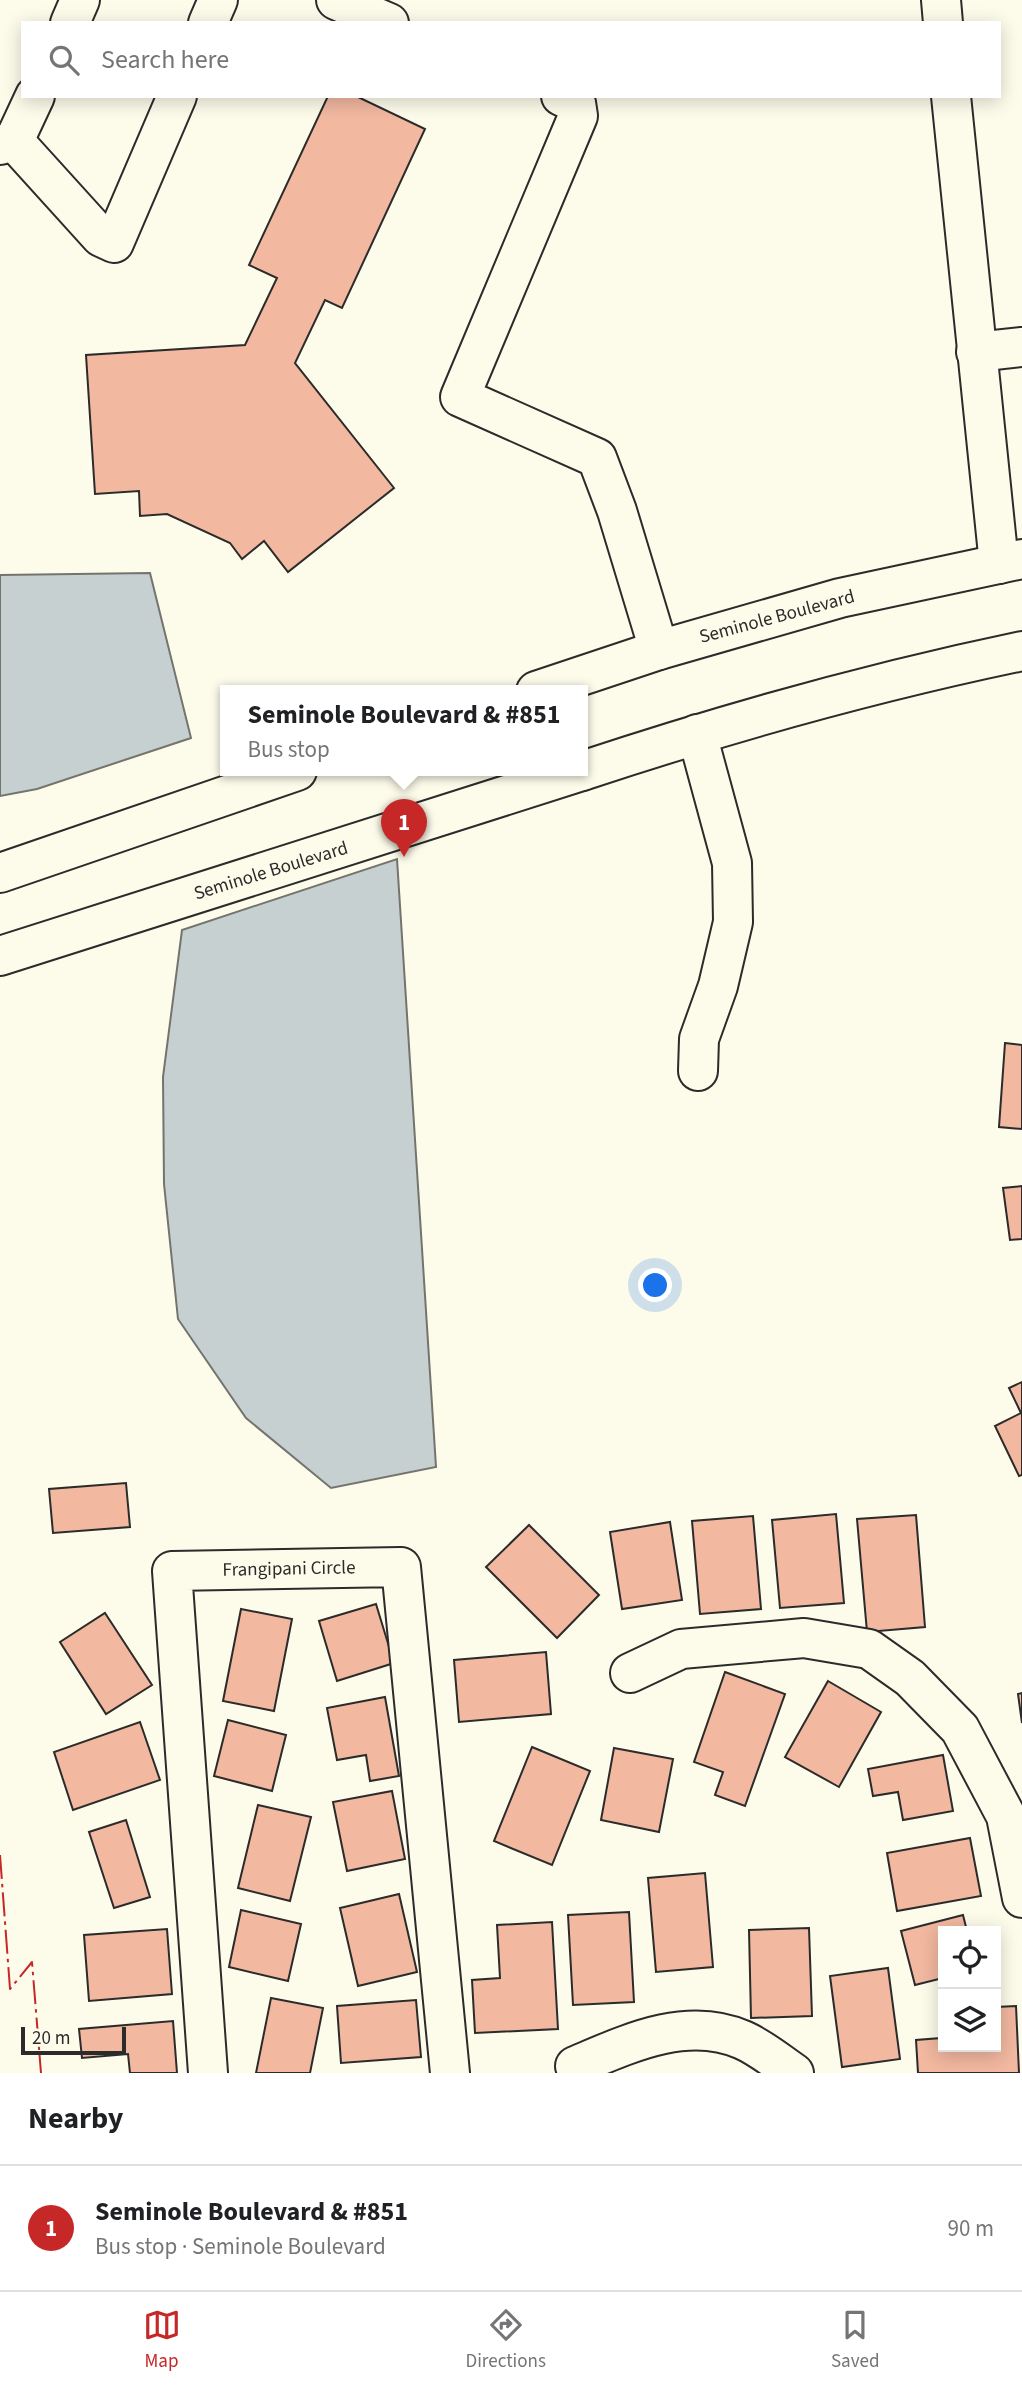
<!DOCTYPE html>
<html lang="en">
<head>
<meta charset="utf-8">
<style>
	:root { --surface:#fff; --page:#f2f2f2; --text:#202124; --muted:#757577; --line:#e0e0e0; --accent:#c62828 }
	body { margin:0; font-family:"Source Sans 3",sans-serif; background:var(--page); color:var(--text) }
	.controls { position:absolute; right:21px; bottom:21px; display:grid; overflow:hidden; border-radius:0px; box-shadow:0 4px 18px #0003 }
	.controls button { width:63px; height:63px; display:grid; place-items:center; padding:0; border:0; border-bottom:2px solid var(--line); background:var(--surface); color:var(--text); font:35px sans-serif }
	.scale { position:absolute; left:21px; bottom:18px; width:105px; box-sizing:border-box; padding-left:7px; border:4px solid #2b2b2b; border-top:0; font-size:19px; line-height:24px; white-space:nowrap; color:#2b2b2b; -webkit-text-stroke:5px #fdfbea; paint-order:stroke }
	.you { position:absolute; left:656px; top:1286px; width:24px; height:24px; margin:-18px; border:5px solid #fff; border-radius:50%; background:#1a73e8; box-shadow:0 0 0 10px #1a73e833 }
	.badge { display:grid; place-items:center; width:46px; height:46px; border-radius:50%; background:var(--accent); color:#fff; font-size:23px; font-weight:700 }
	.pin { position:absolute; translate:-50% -58px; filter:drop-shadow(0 2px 4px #0008) }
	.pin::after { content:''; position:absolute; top:37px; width:24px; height:21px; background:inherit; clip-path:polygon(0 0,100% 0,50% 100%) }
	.popup { position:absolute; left:220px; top:685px; width:368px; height:91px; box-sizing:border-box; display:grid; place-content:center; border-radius:0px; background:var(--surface); filter:drop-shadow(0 2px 5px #0005); font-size:23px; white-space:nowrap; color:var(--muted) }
	.popup b { font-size:26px; color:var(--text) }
	.popup::after { content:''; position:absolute; left:50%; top:100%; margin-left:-14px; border:14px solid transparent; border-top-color:var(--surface) }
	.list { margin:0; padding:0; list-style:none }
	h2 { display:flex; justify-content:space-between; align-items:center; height:91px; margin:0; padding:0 28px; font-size:30px }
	h2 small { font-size:23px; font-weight:400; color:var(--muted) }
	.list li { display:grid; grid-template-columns:46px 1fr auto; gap:21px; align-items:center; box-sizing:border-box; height:126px; padding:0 28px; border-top:2px solid var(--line) }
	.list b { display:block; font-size:26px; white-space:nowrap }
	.list p { margin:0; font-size:23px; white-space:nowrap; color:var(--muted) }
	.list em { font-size:23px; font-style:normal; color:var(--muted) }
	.icon { flex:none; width:38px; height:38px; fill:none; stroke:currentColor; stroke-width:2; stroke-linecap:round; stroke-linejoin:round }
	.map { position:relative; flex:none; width:1022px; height:2073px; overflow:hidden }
	.search { position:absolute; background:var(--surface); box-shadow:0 4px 18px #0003; left:21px; right:21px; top:21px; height:77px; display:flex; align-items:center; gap:18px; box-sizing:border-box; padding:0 24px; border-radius:0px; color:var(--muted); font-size:26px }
	.sheet { height:217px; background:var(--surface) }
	nav { display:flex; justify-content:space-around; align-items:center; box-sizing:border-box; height:98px; border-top:2px solid var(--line); background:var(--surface); font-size:19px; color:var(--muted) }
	nav a { display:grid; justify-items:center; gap:4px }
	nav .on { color:var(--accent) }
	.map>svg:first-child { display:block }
	.water { fill:#c7d0d0; stroke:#74746e; stroke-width:2 }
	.building { fill:#f2b8a0; stroke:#2b2b2b; stroke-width:2 }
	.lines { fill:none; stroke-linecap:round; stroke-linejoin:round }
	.minor-casing { stroke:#2b2b2b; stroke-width:42 }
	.major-casing { stroke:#2b2b2b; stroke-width:42 }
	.minor { stroke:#fdfbea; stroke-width:38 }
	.major { stroke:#fdfbea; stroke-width:38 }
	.power { stroke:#c62828; stroke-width:2; stroke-dasharray:24 5 3.5 5; stroke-linecap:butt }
	.labels { text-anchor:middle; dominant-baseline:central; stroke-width:5; stroke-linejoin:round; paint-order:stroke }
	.street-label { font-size:19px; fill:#2b2b2b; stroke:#fdfbea }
</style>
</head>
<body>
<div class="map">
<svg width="1022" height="2073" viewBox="0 0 1022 2073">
	<rect width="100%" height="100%" fill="#fdfbea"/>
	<g class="water">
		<polygon points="150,573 191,738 37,789 0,796 0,575"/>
		<polygon points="397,859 436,1467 331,1488 246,1418 178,1319 164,1184 163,1077 182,930"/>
	</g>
	<g class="building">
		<polygon points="328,96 356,96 425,129 342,308 325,300 295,363 394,488 288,572 264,541 242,559 230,543 167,514 140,516 139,491 95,494 86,355 245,345 277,278 249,265"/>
		<polygon points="1005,1043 1022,1045 1022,1129 999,1127"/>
		<polygon points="1022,1186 1022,1239 1010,1240 1003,1188"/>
		<polygon points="1022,1382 1022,1475 1019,1476 995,1426 1021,1413 1009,1388"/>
		<polygon points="126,1483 130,1527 53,1533 49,1489"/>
		<polygon points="836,1514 844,1603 780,1608 772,1520"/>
		<polygon points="916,1515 925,1627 867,1632 857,1519"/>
		<polygon points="753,1516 761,1609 700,1614 692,1521"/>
		<polygon points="670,1522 682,1600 622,1609 610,1532"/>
		<polygon points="529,1525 599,1595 557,1638 486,1567"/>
		<polygon points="376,1604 394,1663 337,1681 319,1621"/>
		<polygon points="241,1609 292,1619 274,1711 223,1701"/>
		<polygon points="105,1613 152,1685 106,1714 60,1642"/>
		<polygon points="546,1652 551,1714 459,1722 454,1660"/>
		<polygon points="725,1672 785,1694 745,1806 715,1795 723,1772 694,1762"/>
		<polygon points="828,1681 881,1712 839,1787 785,1757"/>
		<polygon points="1022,1693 1022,1723 1018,1694"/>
		<polygon points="385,1697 399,1776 370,1781 366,1755 337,1760 327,1708"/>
		<polygon points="228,1720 286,1735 272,1791 214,1776"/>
		<polygon points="140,1722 160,1780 73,1810 54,1752"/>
		<polygon points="532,1747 590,1771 552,1865 494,1841"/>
		<polygon points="614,1748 673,1759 659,1832 601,1820"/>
		<polygon points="943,1755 953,1811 903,1820 898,1792 873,1796 868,1769"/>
		<polygon points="392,1791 405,1859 347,1871 333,1802"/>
		<polygon points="258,1805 311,1817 290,1901 238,1888"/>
		<polygon points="126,1820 150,1897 114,1908 89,1832"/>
		<polygon points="970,1838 981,1896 897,1911 887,1853"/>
		<polygon points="705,1873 713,1967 656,1972 648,1878"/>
		<polygon points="399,1894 417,1972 358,1986 340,1908"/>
		<polygon points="241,1910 301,1924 288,1981 229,1967"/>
		<polygon points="629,1912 634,2002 573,2005 568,1915"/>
		<polygon points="963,1915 967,1931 943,1931 943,1978 915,1985 901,1931"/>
		<polygon points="552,1922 558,2029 475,2033 472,1980 500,1978 497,1925"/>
		<polygon points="809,1928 812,2016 751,2018 749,1930"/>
		<polygon points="167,1929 172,1994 89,2001 84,1935"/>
		<polygon points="888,1968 900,2059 842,2067 830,1976"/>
		<polygon points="271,1998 323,2008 310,2073 256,2073"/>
		<polygon points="416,2000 421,2057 341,2063 337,2006"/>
		<polygon points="1016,2006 1019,2073 918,2073 916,2040 941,2038 940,2010 943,2009 943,2047 996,2047 996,2007"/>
		<polygon points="173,2021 177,2073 130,2073 128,2054 82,2058 79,2029"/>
	</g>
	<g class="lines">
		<g class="minor-casing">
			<g id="minor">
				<polyline points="336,0 389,23"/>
				<polyline points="941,0 943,23"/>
				<polyline points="70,23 80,0"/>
				<polyline points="208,23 218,0"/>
				<polyline points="561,96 576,103 578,116 460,397 597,458 617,511 659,650"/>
				<polyline points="951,96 999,564"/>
				<polyline points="14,141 101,237 114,243 177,96"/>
				<polyline points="0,145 14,141 35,96"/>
				<polyline points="976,352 1022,347"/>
				<polyline points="697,734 732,863 733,922 718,986 699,1039 698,1071"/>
				<polyline points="630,1673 681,1649 804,1638 869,1649 910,1678 960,1729 1006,1816 1022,1898"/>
				<path d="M575,2066C627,2044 687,2015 743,2040C761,2048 778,2062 794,2073"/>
				<polyline points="208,2073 172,1571 401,1567 450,2073"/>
			</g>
		</g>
		<g class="major-casing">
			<g id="major">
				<polyline points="536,691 659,650 840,598 1022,559"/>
				<path d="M582,771C727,723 873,682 1022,651"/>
				<polyline points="0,873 297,771"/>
				<polyline points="0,956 582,771"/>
			</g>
		</g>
		<use href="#minor" class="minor"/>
		<use href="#major" class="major"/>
		<polyline class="power" points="0,1855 10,1989 32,1962 41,2073"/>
	</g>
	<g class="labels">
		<g class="street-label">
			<text transform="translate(777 617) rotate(-15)">Seminole Boulevard</text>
			<text transform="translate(271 871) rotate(-17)">Seminole Boulevard</text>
			<text transform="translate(289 1569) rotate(-1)">Frangipani Circle</text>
		</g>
	</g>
</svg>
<div class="controls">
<button><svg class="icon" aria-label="locate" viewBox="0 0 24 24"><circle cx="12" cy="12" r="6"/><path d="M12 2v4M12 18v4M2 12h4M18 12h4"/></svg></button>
<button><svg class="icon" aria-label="layers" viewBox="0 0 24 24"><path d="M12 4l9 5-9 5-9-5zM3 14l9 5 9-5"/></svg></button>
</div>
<div class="scale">20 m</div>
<div class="you"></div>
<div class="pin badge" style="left:404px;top:857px">1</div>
<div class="popup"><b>Seminole Boulevard &amp; #851</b>Bus stop</div>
<div class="search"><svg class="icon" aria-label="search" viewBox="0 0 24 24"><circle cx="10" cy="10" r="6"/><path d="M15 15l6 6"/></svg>Search here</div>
</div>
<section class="sheet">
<h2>Nearby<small></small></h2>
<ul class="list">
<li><span class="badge">1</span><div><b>Seminole Boulevard &amp; #851</b><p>Bus stop · Seminole Boulevard</p></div><em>90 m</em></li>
</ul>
</section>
<nav>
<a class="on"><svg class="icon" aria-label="map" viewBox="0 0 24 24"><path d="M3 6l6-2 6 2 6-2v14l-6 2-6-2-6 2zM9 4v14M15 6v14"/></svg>Map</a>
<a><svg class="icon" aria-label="directions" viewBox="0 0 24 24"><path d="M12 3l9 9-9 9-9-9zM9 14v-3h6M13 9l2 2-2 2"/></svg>Directions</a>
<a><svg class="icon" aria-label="saved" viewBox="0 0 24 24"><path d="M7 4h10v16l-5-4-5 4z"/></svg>Saved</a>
</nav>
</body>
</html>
